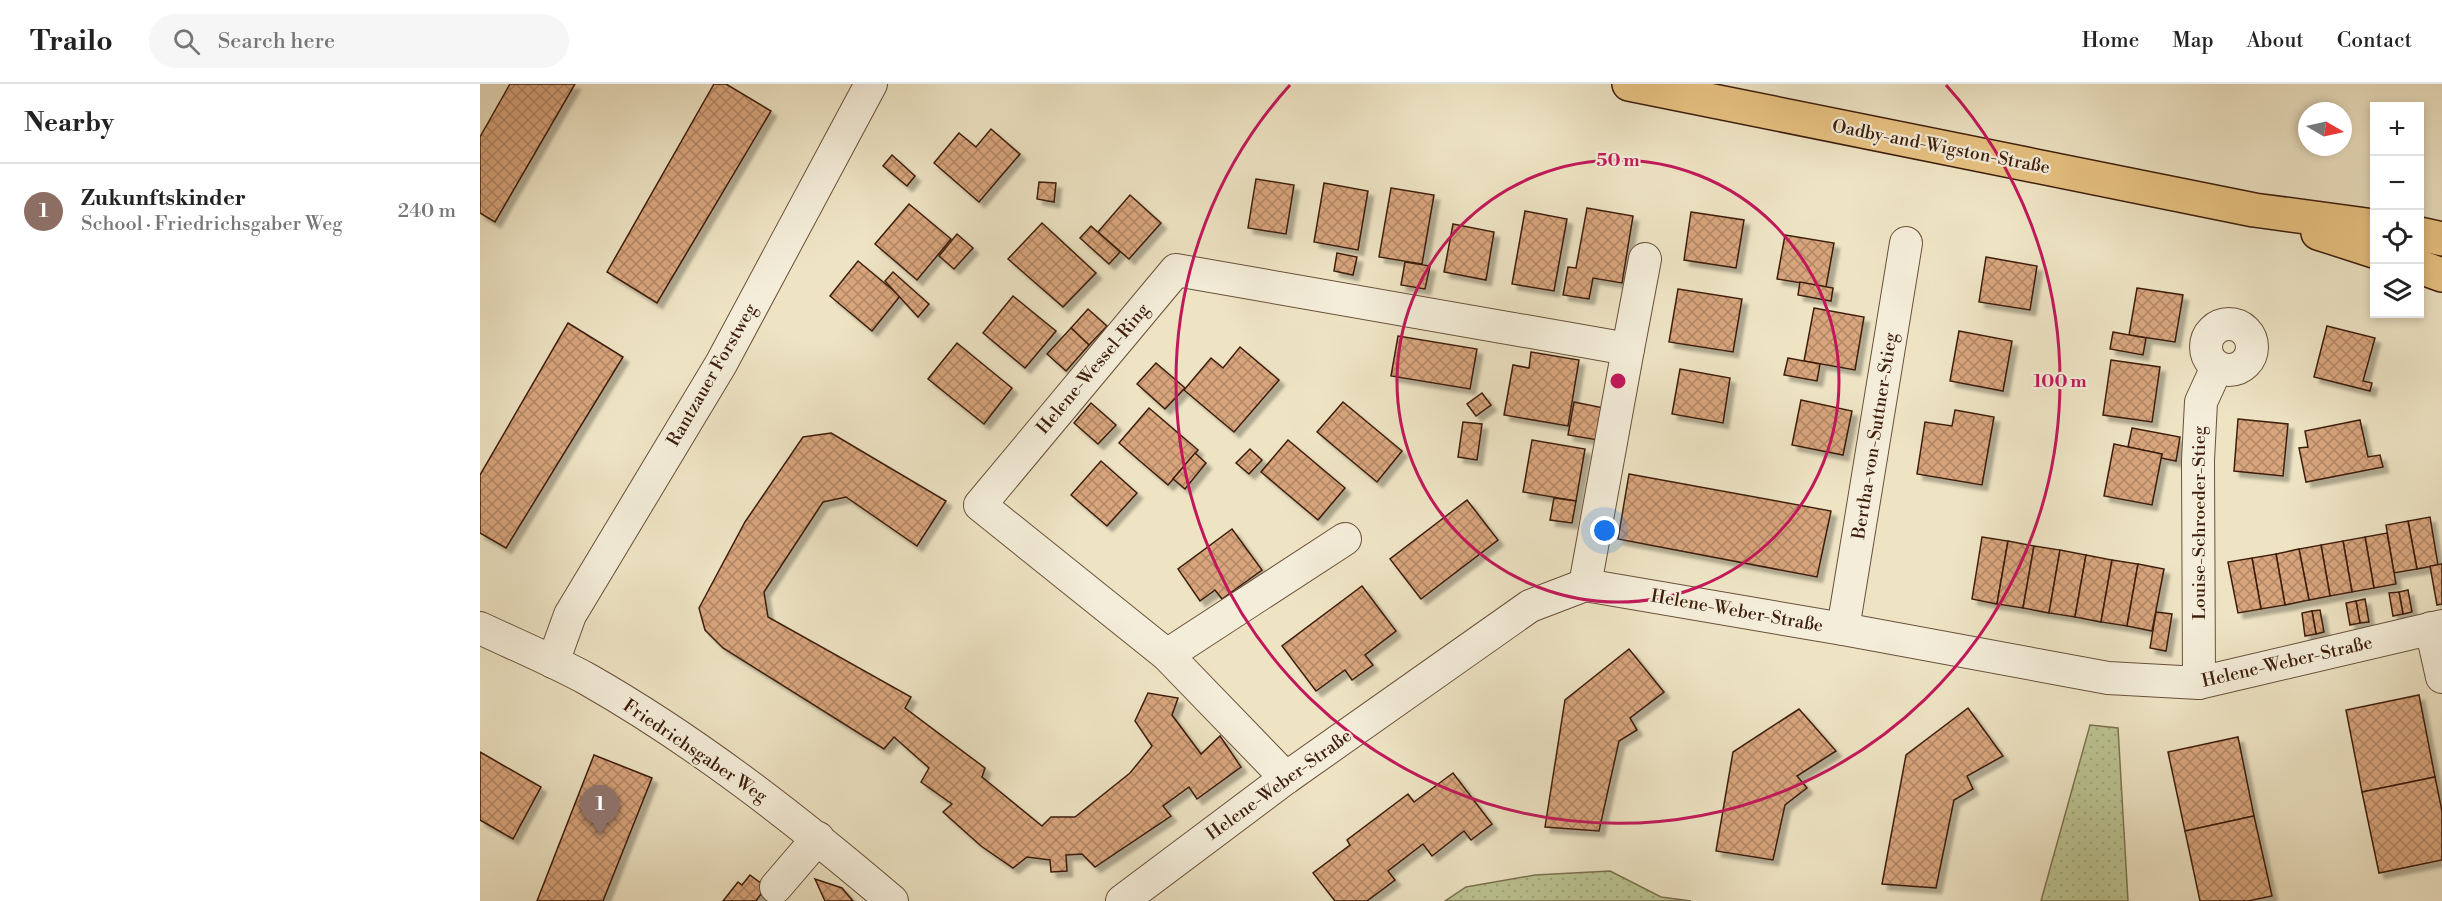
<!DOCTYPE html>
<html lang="en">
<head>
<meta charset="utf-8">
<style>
	:root { --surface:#fff; --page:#f6f6f6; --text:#222; --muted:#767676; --line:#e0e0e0; --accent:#d93025 }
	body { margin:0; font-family:"Libre Bodoni",serif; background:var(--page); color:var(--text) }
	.controls { position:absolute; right:18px; top:18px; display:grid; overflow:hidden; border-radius:0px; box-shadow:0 3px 9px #0003 }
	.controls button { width:54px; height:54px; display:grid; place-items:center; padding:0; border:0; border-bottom:2px solid var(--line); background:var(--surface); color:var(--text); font:30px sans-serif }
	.compass { position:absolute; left:1818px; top:18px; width:54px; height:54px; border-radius:50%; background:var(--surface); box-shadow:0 3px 9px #0003; rotate:99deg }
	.you { position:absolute; left:1125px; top:447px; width:21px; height:21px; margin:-15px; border:4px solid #fff; border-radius:50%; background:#1a73e8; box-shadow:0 0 0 9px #1a73e833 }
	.badge { display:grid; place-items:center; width:39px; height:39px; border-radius:50%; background:var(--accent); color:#fff; font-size:20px; font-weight:700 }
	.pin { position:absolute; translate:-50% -50px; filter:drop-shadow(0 2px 3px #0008) }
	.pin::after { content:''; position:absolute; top:32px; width:21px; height:18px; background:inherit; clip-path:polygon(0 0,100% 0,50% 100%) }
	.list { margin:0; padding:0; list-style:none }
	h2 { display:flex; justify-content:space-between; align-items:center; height:78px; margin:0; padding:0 24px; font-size:26px }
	h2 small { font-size:20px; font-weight:400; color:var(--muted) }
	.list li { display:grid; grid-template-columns:39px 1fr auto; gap:18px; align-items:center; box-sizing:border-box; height:96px; padding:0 24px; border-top:2px solid var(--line) }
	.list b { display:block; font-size:22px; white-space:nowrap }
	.list p { margin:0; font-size:20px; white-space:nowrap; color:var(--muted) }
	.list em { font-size:20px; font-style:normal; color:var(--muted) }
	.icon { flex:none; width:33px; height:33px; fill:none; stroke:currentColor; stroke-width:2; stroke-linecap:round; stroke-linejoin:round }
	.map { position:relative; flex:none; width:1962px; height:817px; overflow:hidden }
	header { display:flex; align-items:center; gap:36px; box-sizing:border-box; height:84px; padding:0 30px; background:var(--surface); border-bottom:2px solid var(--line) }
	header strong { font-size:28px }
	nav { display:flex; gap:33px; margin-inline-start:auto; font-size:21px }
	.search { width:420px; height:54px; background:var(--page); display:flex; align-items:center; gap:15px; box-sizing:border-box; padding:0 21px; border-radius:33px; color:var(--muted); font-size:22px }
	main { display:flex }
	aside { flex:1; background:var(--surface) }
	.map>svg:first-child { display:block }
	.grass { fill:url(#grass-dots); stroke:#7c714f; stroke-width:1.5 }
	.building { fill:url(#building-cross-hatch); stroke:#3e1e0c; stroke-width:1.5; filter:url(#shadow) }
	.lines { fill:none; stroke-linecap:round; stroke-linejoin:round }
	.minor-casing { stroke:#6a503a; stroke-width:34 }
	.major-casing { stroke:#3e1e0c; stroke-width:36 }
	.minor { stroke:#f4edd9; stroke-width:32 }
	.major { stroke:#e7c282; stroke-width:33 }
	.ring { fill:none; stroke:#c2185b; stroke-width:3 }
	.labels { text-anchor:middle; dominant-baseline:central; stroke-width:4.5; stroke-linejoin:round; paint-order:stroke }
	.street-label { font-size:18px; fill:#3e1e0c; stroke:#f4edd9 }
	.centre { fill:#c2185b; stroke:#f4edd9; stroke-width:3 }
	.ring-label { font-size:18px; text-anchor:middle; font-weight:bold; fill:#c2185b; stroke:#f4edd9; stroke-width:4.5; stroke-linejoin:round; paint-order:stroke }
</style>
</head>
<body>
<header>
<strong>Trailo</strong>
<div class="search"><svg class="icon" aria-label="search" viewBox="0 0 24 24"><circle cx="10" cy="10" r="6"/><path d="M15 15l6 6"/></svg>Search here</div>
<nav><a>Home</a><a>Map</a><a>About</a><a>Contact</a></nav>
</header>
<main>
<aside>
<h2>Nearby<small></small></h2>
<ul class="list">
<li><span class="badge" style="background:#8d6e63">1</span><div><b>Zukunftskinder</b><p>School · Friedrichsgaber Weg</p></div><em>240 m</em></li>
</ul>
</aside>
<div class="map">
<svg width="1962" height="817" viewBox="0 0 1962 817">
	<defs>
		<pattern id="grass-dots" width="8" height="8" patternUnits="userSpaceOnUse" patternTransform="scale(1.5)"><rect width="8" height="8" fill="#bbc492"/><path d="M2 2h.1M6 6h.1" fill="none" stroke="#a2a87d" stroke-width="1.8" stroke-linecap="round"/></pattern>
		<pattern id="building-cross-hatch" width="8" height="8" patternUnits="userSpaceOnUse" patternTransform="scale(1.5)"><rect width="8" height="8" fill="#d8a57d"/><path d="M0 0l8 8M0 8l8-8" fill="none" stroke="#b18665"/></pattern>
		<filter id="shadow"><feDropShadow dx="5.5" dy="5.5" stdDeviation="1.5" flood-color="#0004"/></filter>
	</defs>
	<rect width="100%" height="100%" fill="#eee4c4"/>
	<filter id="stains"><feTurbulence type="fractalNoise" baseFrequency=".00333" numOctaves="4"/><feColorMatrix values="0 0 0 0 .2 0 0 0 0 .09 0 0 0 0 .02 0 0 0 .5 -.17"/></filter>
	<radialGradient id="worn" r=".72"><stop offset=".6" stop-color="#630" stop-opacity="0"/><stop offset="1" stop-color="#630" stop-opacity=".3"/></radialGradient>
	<g class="grass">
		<polygon points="1610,641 1638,644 1648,817 1561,817"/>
		<polygon points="1130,787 1181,813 1211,817 965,817 986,803 1055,791"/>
	</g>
	<g class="building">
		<polygon points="30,0 95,0 15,138 0,129 0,53"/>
		<polygon points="234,0 246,0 291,27 177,219 127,188"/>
		<polygon points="511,45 540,70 499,118 454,79 479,49 496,63"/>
		<polygon points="412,71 435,92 427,102 403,82"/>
		<polygon points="776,95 814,101 806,150 768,144"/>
		<polygon points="559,98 576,99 574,118 557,115"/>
		<polygon points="844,99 888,107 878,166 834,158"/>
		<polygon points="911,104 954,111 942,180 899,173"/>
		<polygon points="650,111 681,139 649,175 618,148"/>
		<polygon points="429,120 471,155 437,196 395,160"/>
		<polygon points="1107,124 1153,132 1142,199 1113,194 1109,215 1083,211 1088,183 1096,184"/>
		<polygon points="1045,127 1087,135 1074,207 1032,200"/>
		<polygon points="1211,128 1264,136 1256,184 1204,176"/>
		<polygon points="562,139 616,189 583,223 528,175"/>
		<polygon points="973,140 1014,148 1006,196 964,188"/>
		<polygon points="611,142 640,168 629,180 600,154"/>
		<polygon points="477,150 493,164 474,185 459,172"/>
		<polygon points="1305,151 1354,159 1346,203 1297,195"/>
		<polygon points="857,169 877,173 873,191 854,187"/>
		<polygon points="1506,173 1557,182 1550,226 1499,218"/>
		<polygon points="378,177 420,212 392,247 350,212"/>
		<polygon points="925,178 950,182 945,205 921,201"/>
		<polygon points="413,188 449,220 438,233 405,197"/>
		<polygon points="1320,198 1353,204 1351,217 1318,211"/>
		<polygon points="1657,204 1703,211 1695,258 1649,251"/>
		<polygon points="1198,205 1262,215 1253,268 1189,258"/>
		<polygon points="533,212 576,247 545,284 503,249"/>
		<polygon points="1334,224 1384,233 1375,286 1324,277"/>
		<polygon points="608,225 627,242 609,261 591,244"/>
		<polygon points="88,239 143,273 26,464 0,449 0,391"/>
		<polygon points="1847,242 1895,254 1883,297 1892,299 1890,307 1834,293"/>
		<polygon points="591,244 609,261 586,287 567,270"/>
		<polygon points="1479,247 1532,257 1523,307 1470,297"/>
		<polygon points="1633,248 1666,254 1663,271 1630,265"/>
		<polygon points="918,252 997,265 990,305 911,292"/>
		<polygon points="477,259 532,304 504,340 448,295"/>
		<polygon points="760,263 799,296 754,348 704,306 731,274 743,284"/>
		<polygon points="1051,268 1099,276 1088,342 1024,331 1033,281 1049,284"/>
		<polygon points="1308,274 1340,280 1337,297 1304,291"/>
		<polygon points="1631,276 1680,283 1672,338 1623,331"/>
		<polygon points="676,279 705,304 685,325 657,300"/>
		<polygon points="1200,285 1250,294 1243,339 1192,330"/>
		<polygon points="1002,309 1011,321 996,332 987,320"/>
		<polygon points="1321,316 1372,327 1363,371 1312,361"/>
		<polygon points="863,318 922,367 897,398 837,348"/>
		<polygon points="1094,318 1124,324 1118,356 1088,351"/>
		<polygon points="611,319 636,341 618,360 594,339"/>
		<polygon points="669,324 718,366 688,401 639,359"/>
		<polygon points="1475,326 1514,333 1502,401 1437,390 1445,338 1472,342"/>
		<polygon points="1758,335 1808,340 1803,392 1754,387"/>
		<polygon points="1880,336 1888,373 1900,371 1903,383 1826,398 1819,364 1828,363 1825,347"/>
		<polygon points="983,338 1002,340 997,376 978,373"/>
		<polygon points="1652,344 1700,353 1696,377 1681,374 1682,370 1648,363"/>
		<polygon points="351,349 466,417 437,462 366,413 343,418 284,508 288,533 431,613 425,624 505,684 502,693 562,742 571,733 595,733 650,689 672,662 655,637 668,609 698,614 692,631 721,670 740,652 761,683 717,715 709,703 683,722 691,732 615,783 602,770 586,771 587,787 571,788 570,776 547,773 533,784 501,762 463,728 472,720 441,698 449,684 414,653 404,665 243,564 225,546 219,524 265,438 323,353"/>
		<polygon points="808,356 865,404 838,436 781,388"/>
		<polygon points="1052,356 1105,365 1096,417 1043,408"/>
		<polygon points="1634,360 1682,370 1672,421 1624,412"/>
		<polygon points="770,365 782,376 769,390 756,379"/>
		<polygon points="715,369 726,379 705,405 693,395"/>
		<polygon points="621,377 657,409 627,442 591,411"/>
		<polygon points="1149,390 1351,427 1337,493 1138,455"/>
		<polygon points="1074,414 1096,417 1092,439 1070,436"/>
		<polygon points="987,416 1018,456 941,515 910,475"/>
		<polygon points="1950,433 1958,481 1937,485 1928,437"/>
		<polygon points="1928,437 1937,485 1914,489 1906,441"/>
		<polygon points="752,445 782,486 742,515 735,506 720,517 698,485"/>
		<polygon points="1907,449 1916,500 1894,504 1885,453"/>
		<polygon points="1502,453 1528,457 1517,520 1492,515"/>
		<polygon points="1885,453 1894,504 1872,508 1863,457"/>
		<polygon points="1528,457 1554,462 1543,524 1517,520"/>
		<polygon points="1863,457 1872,508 1850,512 1841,461"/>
		<polygon points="1841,461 1850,512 1829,516 1819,465"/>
		<polygon points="1554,462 1580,466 1569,529 1543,524"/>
		<polygon points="1819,465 1829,516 1805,521 1796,470"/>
		<polygon points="1580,466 1606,471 1595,533 1569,529"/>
		<polygon points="1796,470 1805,521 1781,525 1772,474"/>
		<polygon points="1606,471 1632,476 1621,538 1595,533"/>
		<polygon points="1772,474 1781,525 1758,529 1748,478"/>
		<polygon points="1632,476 1658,480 1647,542 1621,538"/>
		<polygon points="1658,480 1684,485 1672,547 1647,542"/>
		<polygon points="1962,480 1962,520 1957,521 1950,482"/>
		<polygon points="882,502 916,547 885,571 893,581 872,596 865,586 836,607 802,562"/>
		<polygon points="1928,506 1932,528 1923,530 1919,508"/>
		<polygon points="1919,508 1923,530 1913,532 1909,509"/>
		<polygon points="1885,515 1889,538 1880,539 1876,517"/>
		<polygon points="1876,517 1880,539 1870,541 1866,519"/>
		<polygon points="1840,526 1844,548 1836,550 1832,527"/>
		<polygon points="1832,527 1836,550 1825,552 1822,529"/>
		<polygon points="1676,528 1692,530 1686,567 1670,564"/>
		<polygon points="1149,565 1184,608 1150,634 1157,646 1139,657 1119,747 1065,743 1085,616"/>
		<polygon points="1939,611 1955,693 1882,708 1866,626"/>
		<polygon points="1488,624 1523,672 1487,692 1493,705 1474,716 1456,804 1402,800 1426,671"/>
		<polygon points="1319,625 1356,667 1317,692 1327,704 1305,721 1293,776 1236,767 1253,668"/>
		<polygon points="1758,653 1774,732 1705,747 1688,668"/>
		<polygon points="0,668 61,703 33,755 0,736"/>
		<polygon points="114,671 172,694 123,817 57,817"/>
		<polygon points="973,689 1012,740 991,756 984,747 952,772 943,760 908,787 915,796 887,817 855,817 833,789 870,761 867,756 928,710 934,718"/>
		<polygon points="1955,693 1962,727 1962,776 1899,789 1882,708"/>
		<polygon points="1774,732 1792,812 1768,817 1720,817 1705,747"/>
		<polygon points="270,791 286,803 276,817 243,817 258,798 262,801"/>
		<polygon points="335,795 362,804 373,817 345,817"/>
	</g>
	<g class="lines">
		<g class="minor-casing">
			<g id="minor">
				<circle cx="1749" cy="263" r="23"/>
				<polyline points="1148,265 1165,175"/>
				<path d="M0,544C36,561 72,576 107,595C216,657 317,736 412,817"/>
				<polyline points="1951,544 1962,593"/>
				<polyline points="1363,545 1426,159"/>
				<polyline points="687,571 865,455"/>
				<polyline points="73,578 90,531 241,280 391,0"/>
				<polyline points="1719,599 1718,376 1721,318 1737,283"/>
				<polyline points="806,694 687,571 500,421 696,186 1148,265 1105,501"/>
				<polyline points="296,803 338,754"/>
				<polyline points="642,817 806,694 1050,522 1105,501 1363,545 1628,594 1719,599 1962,542"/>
			</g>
		</g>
		<g class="major-casing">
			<g id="major">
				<polyline points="1149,0 1774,126 1894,142"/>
				<polyline points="1838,149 1894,167"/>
				<polyline points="1940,150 1962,155"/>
				<polyline points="1940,183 1962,191"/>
			</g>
		</g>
		<use href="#minor" class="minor"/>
		<use href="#major" class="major"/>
	</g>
	<g class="ring">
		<circle cx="1138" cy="297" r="221"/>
		<path d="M1466 1A442 442 0 1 1 810 1"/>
	</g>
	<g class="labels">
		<g class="street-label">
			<text transform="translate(1461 63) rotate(11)">Oadby-and-Wigston-Straße</text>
			<text transform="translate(613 285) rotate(-50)">Helene-Wessel-Ring</text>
			<text transform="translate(232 291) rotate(-60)">Rantzauer Forstweg</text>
			<text transform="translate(1395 352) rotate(-81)">Bertha-von-Suttner-Stieg</text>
			<text transform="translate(1719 439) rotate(-90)">Louise-Schroeder-Stieg</text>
			<text transform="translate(1257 527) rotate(10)">Helene-Weber-Straße</text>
			<text transform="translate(1807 578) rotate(-13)">Helene-Weber-Straße</text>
			<text transform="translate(215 667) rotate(34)">Friedrichsgaber Weg</text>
			<text transform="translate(799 701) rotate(-36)">Helene-Weber-Straße</text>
		</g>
	</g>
	<circle cx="1138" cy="297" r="9" class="centre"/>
	<g class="ring-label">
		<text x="1138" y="82">50 m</text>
		<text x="1580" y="303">100 m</text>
	</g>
	<rect width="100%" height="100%" filter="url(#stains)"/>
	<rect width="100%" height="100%" fill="url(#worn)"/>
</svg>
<div class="controls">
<button>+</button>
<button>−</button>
<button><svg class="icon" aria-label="locate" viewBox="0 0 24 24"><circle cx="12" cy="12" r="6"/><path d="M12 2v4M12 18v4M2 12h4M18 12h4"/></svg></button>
<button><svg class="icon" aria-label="layers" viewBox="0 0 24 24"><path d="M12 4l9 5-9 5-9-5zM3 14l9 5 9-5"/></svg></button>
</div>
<svg class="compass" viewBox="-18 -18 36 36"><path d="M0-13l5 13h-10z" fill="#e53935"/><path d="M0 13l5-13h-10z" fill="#767676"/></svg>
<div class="you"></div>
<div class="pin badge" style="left:120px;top:751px;background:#8d6e63">1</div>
</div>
</main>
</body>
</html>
